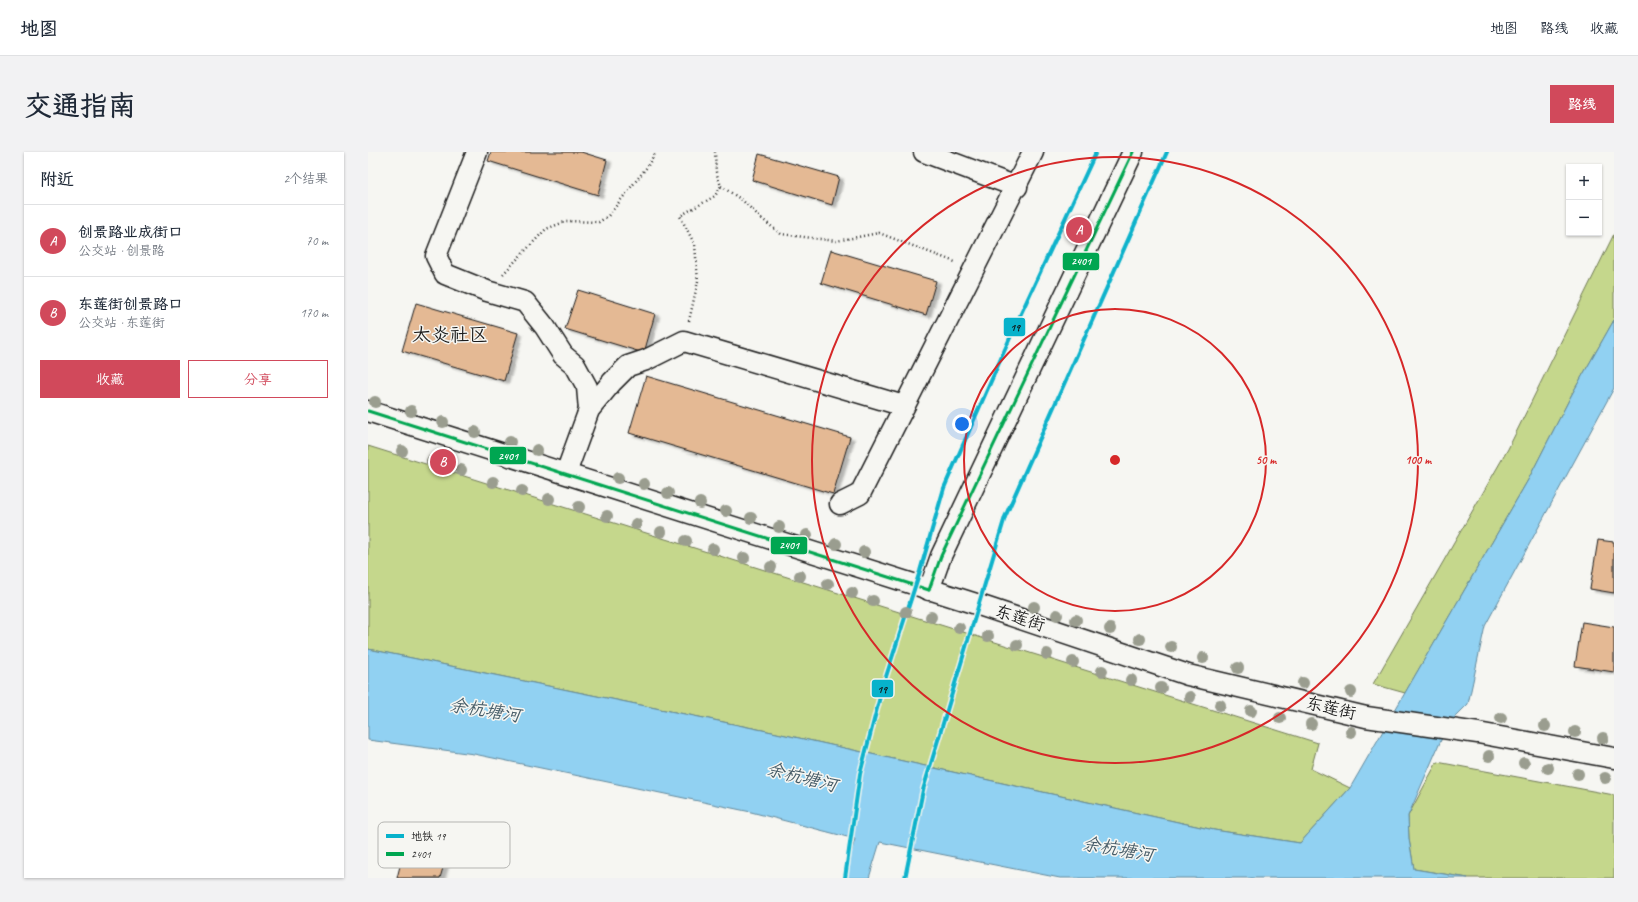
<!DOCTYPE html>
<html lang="zh">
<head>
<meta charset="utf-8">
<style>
	:root { --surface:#fff; --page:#f2f2f3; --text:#1f2937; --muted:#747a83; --line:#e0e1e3; --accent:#d1495b }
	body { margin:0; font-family:Caveat,"LXGW WenKai TC",sans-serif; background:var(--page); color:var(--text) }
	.controls { position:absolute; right:12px; top:12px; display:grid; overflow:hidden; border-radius:0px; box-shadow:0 1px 3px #0004 }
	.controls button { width:36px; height:36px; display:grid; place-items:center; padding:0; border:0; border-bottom:1px solid var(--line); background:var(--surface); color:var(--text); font:20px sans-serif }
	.you { position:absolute; left:594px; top:272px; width:14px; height:14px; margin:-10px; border:3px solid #fff; border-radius:50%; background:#1a73e8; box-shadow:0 0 0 6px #1a73e833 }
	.badge { display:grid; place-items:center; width:26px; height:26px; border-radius:50%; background:var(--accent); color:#fff; font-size:13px; font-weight:700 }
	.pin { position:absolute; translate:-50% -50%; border:2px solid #fff; box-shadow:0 1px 4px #0006 }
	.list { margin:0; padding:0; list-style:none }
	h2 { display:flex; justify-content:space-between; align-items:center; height:52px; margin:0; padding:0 16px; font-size:17px }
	h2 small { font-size:13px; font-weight:400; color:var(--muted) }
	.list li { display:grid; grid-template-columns:26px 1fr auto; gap:12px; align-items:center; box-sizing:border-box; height:72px; padding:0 16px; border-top:1px solid var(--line) }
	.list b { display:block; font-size:15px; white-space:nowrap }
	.list p { margin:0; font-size:13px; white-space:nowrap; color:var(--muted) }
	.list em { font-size:13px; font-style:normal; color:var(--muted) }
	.actions { display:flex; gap:8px; padding:12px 16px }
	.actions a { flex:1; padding:9px 0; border:1px solid var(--accent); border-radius:0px; text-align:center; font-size:14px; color:var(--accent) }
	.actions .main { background:var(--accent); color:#fff }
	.map { position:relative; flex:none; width:1246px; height:726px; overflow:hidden; border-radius:0px }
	header { display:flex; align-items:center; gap:24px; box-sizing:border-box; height:56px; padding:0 20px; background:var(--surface); border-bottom:1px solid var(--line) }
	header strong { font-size:19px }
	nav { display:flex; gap:22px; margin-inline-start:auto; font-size:14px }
	.intro { display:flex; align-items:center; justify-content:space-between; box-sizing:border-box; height:96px; padding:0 24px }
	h1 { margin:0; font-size:28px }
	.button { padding:10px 18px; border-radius:0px; background:var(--accent); color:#fff; font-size:14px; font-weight:700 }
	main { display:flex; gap:24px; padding:0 24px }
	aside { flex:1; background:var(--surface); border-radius:0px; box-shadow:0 1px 3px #0004 }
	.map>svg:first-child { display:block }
	.green { fill:#c5d78c; stroke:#707a54 }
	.water { fill:#91d1f2; stroke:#62899c }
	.building { fill:#e4b994; stroke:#1c1c1c; filter:url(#shadow) }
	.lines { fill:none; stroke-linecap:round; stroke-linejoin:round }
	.minor-casing { stroke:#1c1c1c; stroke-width:23 }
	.path { stroke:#1c1c1c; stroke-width:2.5; stroke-dasharray:1 3; stroke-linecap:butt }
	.minor { stroke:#f6f6f2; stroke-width:20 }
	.bus-1-casing { stroke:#f6f6f2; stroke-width:6 }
	.bus-1 { stroke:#00a651; stroke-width:3 }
	.metro-1-casing { stroke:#f6f6f2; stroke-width:7 }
	.metro-1 { stroke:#07b2cb; stroke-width:4 }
	.tree { fill:#9a9d8f }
	.ring { fill:none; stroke:#d62828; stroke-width:2 }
	.labels { text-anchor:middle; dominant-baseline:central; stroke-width:3; stroke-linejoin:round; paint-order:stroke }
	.street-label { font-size:17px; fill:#1c1c1c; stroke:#f6f6f2 }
	.water-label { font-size:18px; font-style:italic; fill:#455b67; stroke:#f6f6f2 }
	.quarter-label { font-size:19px; fill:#1c1c1c; stroke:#f6f6f2 }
	.key { fill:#f6f6f2; stroke:#b5b5b2; stroke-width:1 }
	.key-label { font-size:11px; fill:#1c1c1c }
	.centre { fill:#d62828; stroke:#f6f6f2; stroke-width:2 }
	.ring-label { font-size:12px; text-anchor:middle; font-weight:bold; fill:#d62828; stroke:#f6f6f2; stroke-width:3; stroke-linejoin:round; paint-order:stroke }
	.line-badge { stroke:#f6f6f2; stroke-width:1.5 }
	.badge-label { font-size:11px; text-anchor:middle; font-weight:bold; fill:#fff }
	.pale-badge-label { font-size:11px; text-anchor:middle; font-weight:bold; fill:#111 }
</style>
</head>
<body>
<header>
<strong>地图</strong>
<nav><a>地图</a><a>路线</a><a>收藏</a></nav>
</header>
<div class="intro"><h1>交通指南</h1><a class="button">路线</a></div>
<main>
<aside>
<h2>附近<small>2个结果</small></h2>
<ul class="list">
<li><span class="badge">A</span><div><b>创景路业成街口</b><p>公交站 · 创景路</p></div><em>70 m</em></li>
<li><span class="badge">B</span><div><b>东莲街创景路口</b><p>公交站 · 东莲街</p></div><em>170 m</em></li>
</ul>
<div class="actions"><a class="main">收藏</a><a>分享</a></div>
</aside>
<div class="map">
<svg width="1246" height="726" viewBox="0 0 1246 726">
	<defs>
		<filter id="shadow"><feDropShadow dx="4.5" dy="2.5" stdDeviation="1" flood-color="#0004"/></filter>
	</defs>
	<rect width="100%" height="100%" fill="#f6f6f2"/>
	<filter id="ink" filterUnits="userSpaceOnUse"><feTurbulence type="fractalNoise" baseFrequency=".025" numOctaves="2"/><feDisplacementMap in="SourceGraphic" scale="8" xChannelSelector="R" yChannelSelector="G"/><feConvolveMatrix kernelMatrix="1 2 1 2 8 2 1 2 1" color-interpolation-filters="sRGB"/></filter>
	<g filter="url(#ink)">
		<g class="green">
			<polygon points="1246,82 1246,168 1204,242 1160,328 1037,541 1005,532 1140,297"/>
			<polygon points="0,294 950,591 943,617 982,636 932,691 846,678 404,580 0,497"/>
			<polygon points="1069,610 1246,643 1246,726 1100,726 1046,717 1041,687 1040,664"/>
		</g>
		<polygon class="water" points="1246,168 1246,236 1117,474 1100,552 1080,572 1040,664 1041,687 1046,717 1100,726 692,726 512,690 501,726 476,726 487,687 383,660 106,602 0,588 0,497 404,580 846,678 932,691 982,636 1160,328 1204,242"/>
		<g class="building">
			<polygon points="123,0 213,0 239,8 230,43 120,9"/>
			<polygon points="391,2 471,25 464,53 384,28"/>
			<polygon points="463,98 568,129 558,163 453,131"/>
			<polygon points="210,138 287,162 276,201 197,177"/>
			<polygon points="48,151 150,181 136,229 34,199"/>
			<polygon points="278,224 482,285 465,342 261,281"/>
			<polygon points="1230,388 1246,390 1246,441 1222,437"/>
			<polygon points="1214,470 1246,475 1246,520 1207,514"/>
			<polygon points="36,698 77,709 72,726 29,726"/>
		</g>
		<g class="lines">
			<g class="minor-casing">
				<g id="minor">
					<polyline points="109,0 68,104 77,122 119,139 157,150 177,175 195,203 207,213 219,235 221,258"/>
					<polyline points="556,0 649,35"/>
					<polyline points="0,259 605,451 820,523 998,565 1110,581 1246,606"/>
					<polyline points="198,321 221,258 244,230 260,214 278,208 316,189 536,254"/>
					<polyline points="472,352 492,342 665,0"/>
					<polyline points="561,438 573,404 765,0"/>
				</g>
			</g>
			<g class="path">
				<polyline points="353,34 374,48 394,67 413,82 468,89 511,81 587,110"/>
				<polyline points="135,122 178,77 199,69 231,70 240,64 279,15 288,0"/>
				<polyline points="321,169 330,129 327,93 312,64 347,44 353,34 348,20 347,0"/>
			</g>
			<use href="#minor" class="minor"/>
			<g class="bus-1-casing">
				<g id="bus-1">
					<polyline points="0,259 561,438"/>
					<polyline points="561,438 573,404 765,0"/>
				</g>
			</g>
			<use href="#bus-1" class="bus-1"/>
			<g class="metro-1-casing">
				<g id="metro-1">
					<polyline points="477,726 492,622 514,537 552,419 576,336 649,170 728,0"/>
					<polyline points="537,726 555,638 637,365 799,0"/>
				</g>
			</g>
			<use href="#metro-1" class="metro-1"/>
		</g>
		<g class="tree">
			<circle cx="7" cy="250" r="6"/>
			<circle cx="43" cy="259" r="6"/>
			<circle cx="75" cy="270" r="6"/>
			<circle cx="107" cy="280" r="6"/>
			<circle cx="142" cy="290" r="6"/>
			<circle cx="169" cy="298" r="6"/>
			<circle cx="34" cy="299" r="6"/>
			<circle cx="64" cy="309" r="6"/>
			<circle cx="93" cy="318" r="6"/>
			<circle cx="250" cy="326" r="6"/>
			<circle cx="125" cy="330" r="6"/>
			<circle cx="276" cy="332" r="6"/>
			<circle cx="154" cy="339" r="6"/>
			<circle cx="300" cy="341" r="6"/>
			<circle cx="181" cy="347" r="6"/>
			<circle cx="332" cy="351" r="6"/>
			<circle cx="211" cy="355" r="6"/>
			<circle cx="358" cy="359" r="6"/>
			<circle cx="239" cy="364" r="6"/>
			<circle cx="383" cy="366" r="6"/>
			<circle cx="268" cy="372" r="6"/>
			<circle cx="411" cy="375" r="6"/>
			<circle cx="293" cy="380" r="6"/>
			<circle cx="439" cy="383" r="6"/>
			<circle cx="318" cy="389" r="6"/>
			<circle cx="468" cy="392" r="6"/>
			<circle cx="345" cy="397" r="6"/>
			<circle cx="496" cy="400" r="6"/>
			<circle cx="376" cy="406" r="6"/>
			<circle cx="403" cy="415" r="6"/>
			<circle cx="432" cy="424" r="6"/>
			<circle cx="460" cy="432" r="6"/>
			<circle cx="484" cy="441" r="6"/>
			<circle cx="505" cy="449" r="6"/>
			<circle cx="666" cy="455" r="6"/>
			<circle cx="538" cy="460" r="6"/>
			<circle cx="689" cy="463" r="6"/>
			<circle cx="563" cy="465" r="6"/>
			<circle cx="708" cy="468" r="6"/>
			<circle cx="591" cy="476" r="6"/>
			<circle cx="742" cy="477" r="6"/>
			<circle cx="620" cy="484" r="6"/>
			<circle cx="772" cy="487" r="6"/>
			<circle cx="649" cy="493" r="6"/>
			<circle cx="803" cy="495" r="6"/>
			<circle cx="679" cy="502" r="6"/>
			<circle cx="835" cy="506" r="6"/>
			<circle cx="705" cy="510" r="6"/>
			<circle cx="870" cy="516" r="6"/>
			<circle cx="734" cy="519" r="6"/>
			<circle cx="763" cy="528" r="6"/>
			<circle cx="935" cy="531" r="6"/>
			<circle cx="793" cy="536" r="6"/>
			<circle cx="983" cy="540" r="6"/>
			<circle cx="822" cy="545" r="6"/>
			<circle cx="852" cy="553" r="6"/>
			<circle cx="883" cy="559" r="6"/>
			<circle cx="912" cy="566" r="6"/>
			<circle cx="1133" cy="566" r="6"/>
			<circle cx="943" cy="572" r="6"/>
			<circle cx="1177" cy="574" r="6"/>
			<circle cx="983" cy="580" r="6"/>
			<circle cx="1207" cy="580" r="6"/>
			<circle cx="1235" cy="586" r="6"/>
			<circle cx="1121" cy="604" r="6"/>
			<circle cx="1156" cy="611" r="6"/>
			<circle cx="1180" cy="616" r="6"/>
			<circle cx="1210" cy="622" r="6"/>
			<circle cx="1237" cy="626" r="6"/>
		</g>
	</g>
	<g class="ring">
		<circle cx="747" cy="308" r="151"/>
		<circle cx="747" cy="308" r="303"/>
	</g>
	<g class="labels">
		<g class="street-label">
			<text transform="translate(652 466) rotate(18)">东莲街</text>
			<text transform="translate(963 556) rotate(13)">东莲街</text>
		</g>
		<g class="water-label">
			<text transform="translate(117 558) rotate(9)">余杭塘河</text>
			<text transform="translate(434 625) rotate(14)">余杭塘河</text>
			<text transform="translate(750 697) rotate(10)">余杭塘河</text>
		</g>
		<g class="quarter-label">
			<text x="82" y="183">太炎社区</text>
		</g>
	</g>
	<rect x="10" y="670" width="132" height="46" rx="6" class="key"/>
	<rect x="18" y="682" width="18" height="4" fill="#07b2cb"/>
	<rect x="18" y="700" width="18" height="4" fill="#00a651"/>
	<g class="key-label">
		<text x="43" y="688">地铁 19</text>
		<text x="43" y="706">2401</text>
	</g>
	<circle cx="747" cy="308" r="6" class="centre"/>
	<g class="ring-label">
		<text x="898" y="312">50 m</text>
		<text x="1050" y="312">100 m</text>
	</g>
	<g class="line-badge">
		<rect x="694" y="100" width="38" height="19" rx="4" fill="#00a651"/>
		<rect x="635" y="165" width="23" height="20" rx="4" fill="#07b2cb"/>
		<rect x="121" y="294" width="38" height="19" rx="4" fill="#00a651"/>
		<rect x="402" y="384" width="38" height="19" rx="4" fill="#00a651"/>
		<rect x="503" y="527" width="23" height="19" rx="4" fill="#07b2cb"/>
	</g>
	<g class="badge-label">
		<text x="713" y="113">2401</text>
		<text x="140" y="308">2401</text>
		<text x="421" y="397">2401</text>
	</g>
	<g class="pale-badge-label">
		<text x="647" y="179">19</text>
		<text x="514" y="541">19</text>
	</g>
</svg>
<div class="controls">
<button>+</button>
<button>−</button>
</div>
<div class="you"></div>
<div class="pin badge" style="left:711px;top:78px">A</div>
<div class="pin badge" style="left:75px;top:310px">B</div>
</div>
</main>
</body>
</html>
